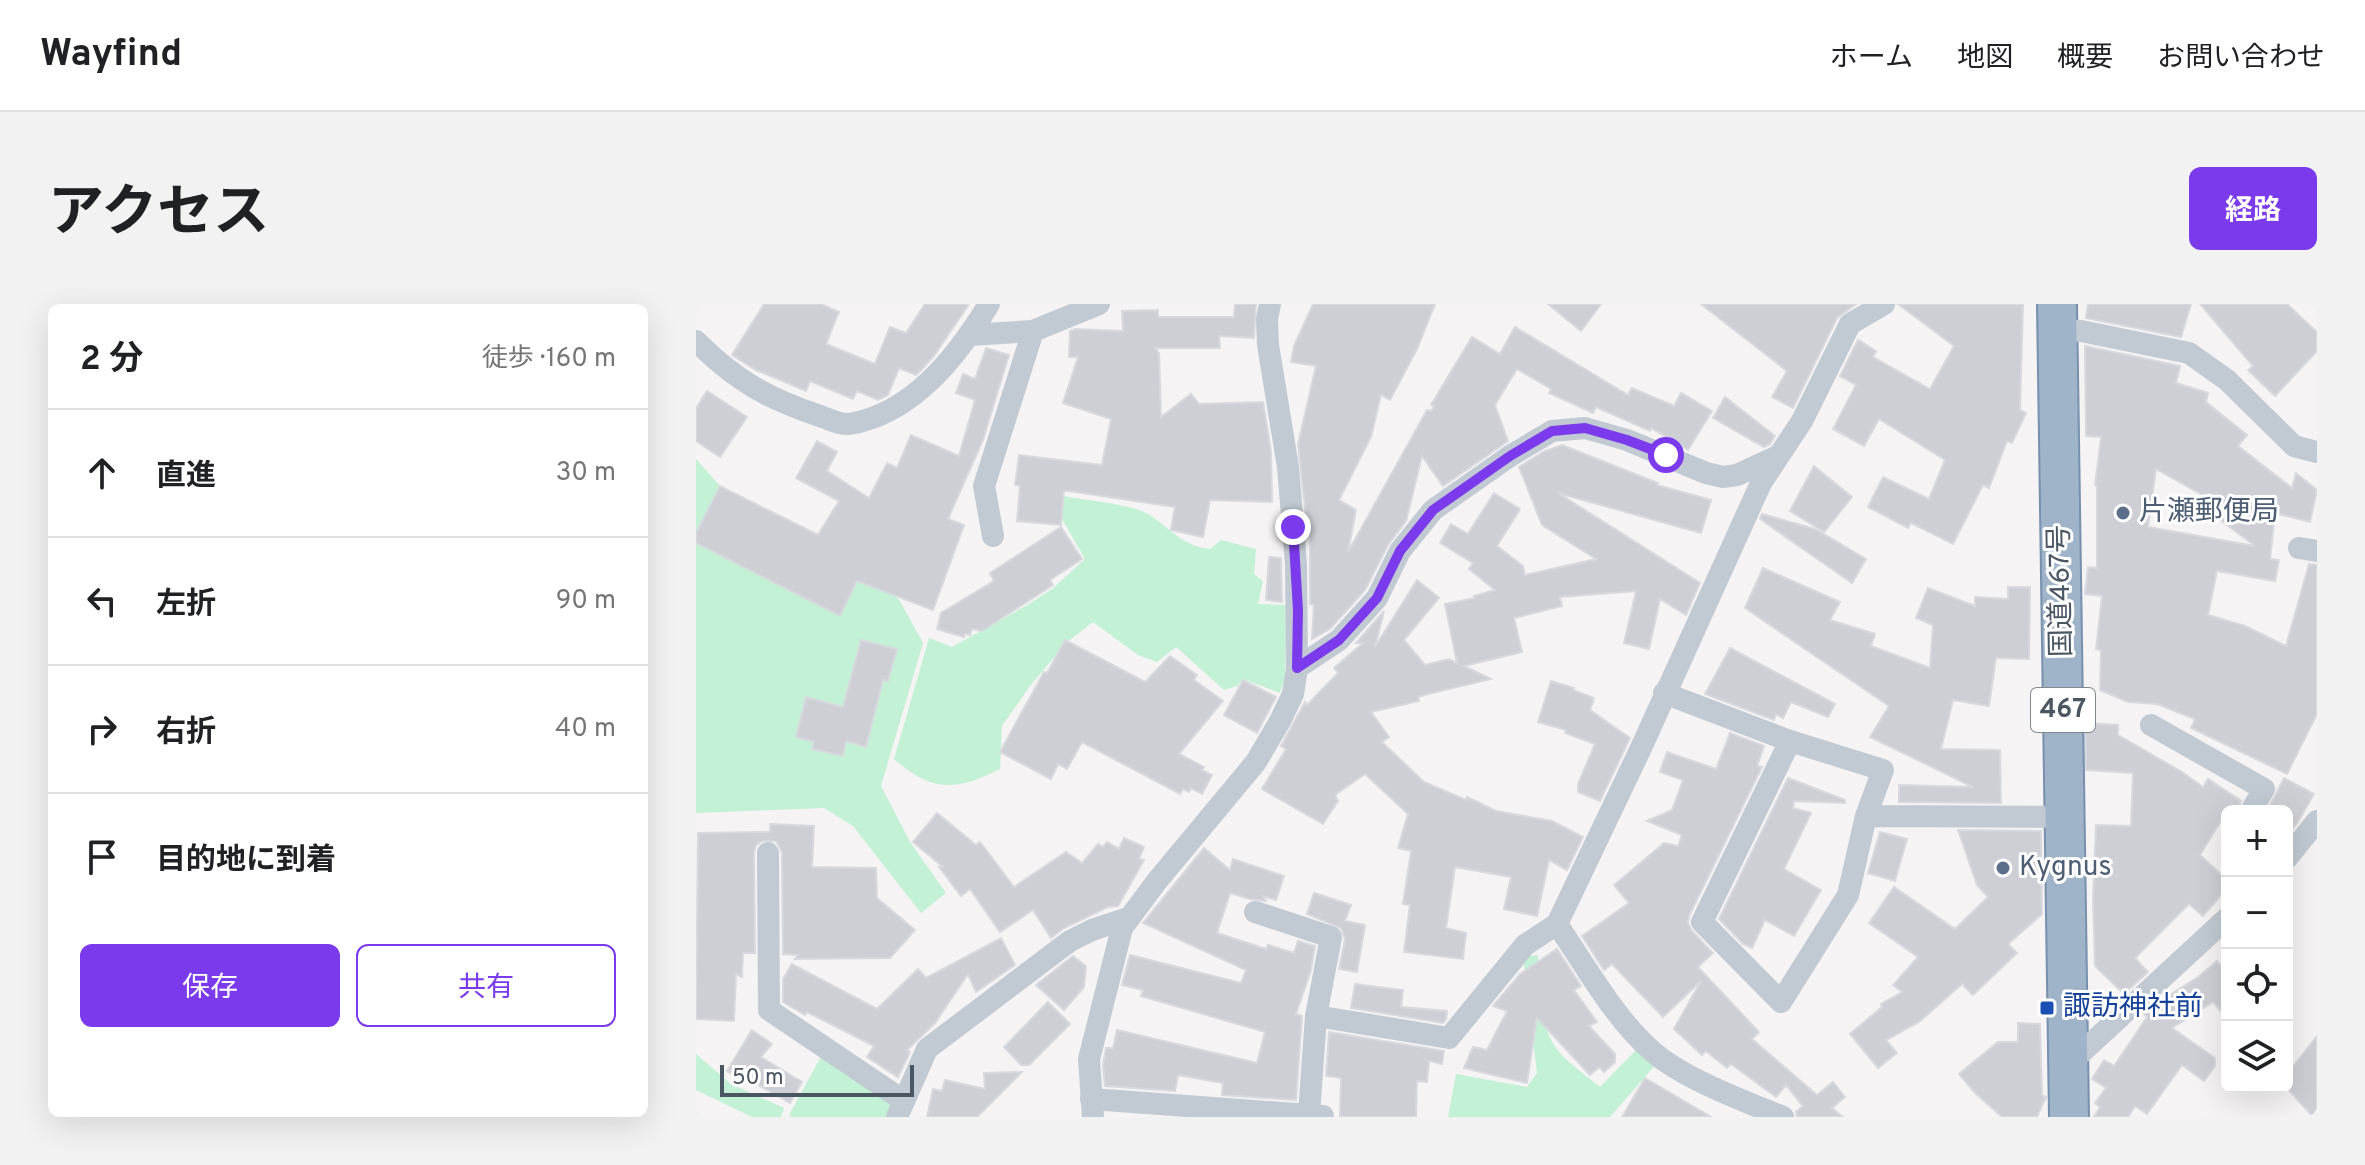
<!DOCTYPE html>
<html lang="ja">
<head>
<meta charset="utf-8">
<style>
	:root { --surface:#fff; --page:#f2f2f2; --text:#202124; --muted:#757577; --line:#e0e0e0; --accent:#7c3aed }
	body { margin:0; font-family:Overpass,"Noto Sans JP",sans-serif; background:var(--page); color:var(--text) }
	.controls { position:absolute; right:24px; bottom:24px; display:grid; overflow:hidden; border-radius:12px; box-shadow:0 8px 32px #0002 }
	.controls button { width:72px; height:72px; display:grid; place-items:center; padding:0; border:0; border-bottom:2px solid var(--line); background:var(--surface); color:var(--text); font:40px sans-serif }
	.scale { position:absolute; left:24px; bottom:20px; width:194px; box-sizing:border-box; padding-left:8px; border:4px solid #4a5661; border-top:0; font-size:22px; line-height:28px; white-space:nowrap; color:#4a5661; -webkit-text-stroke:6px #fff; paint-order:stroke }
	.stop { position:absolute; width:24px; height:24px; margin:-18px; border:6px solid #7c3aed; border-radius:50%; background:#fff }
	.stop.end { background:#7c3aed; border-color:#fff; box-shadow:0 2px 8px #0008 }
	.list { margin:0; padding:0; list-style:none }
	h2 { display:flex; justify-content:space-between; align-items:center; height:104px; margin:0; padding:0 32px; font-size:34px }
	h2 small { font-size:26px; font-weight:400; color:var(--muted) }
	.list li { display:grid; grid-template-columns:52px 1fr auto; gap:24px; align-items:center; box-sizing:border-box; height:128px; padding:0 32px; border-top:2px solid var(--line) }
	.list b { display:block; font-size:30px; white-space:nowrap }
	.list em { font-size:26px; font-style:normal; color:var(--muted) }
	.actions { display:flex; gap:16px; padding:24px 32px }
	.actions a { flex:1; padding:18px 0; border:2px solid var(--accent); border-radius:12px; text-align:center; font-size:28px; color:var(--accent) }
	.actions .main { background:var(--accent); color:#fff }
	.icon { flex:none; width:44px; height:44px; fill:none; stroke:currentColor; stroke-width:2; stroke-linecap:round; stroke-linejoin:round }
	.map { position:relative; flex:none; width:1621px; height:813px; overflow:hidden; border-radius:12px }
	header { display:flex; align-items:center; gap:48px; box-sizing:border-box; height:112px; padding:0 40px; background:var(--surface); border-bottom:2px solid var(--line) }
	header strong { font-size:38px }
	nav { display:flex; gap:44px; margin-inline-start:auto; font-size:28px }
	.intro { display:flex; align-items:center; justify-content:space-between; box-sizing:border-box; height:192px; padding:0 48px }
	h1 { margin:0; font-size:56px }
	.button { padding:20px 36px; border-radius:12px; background:var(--accent); color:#fff; font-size:28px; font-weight:700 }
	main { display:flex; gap:48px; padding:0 48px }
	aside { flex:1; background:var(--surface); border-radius:12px; box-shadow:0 8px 32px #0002 }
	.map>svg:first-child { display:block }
	.green { fill:#c3f1d5 }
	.building { fill:#cdcfd5; stroke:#d7d9de; stroke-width:2; fill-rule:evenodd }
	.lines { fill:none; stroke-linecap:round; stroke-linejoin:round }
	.trunk-casing { stroke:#7690ad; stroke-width:42 }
	.minor { stroke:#c1cad2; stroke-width:22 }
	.trunk { stroke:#9fb4c9; stroke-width:38 }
	.route { stroke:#7c3aed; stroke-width:10 }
	.service-dot { fill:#5c6f8a; stroke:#fff; stroke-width:3 }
	.transit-dot { fill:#1a4fb4; stroke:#fff; stroke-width:3 }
	.labels { text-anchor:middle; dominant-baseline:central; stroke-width:6; stroke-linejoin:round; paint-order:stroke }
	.shield { fill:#fff; stroke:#808990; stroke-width:2 }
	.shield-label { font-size:26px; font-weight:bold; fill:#4a5661 }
	.service-label { font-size:28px; fill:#4e5e75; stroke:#fff; text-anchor:start }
	.street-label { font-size:28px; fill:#4a5661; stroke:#fff }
	.transit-label { font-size:28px; fill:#164399; stroke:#fff; text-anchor:start }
</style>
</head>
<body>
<header>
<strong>Wayfind</strong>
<nav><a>ホーム</a><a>地図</a><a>概要</a><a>お問い合わせ</a></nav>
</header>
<div class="intro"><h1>アクセス</h1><a class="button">経路</a></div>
<main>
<aside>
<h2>2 分<small>徒歩 · 160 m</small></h2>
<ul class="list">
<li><svg class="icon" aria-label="ahead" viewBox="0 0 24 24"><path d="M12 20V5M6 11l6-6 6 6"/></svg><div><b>直進</b></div><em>30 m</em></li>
<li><svg class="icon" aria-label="left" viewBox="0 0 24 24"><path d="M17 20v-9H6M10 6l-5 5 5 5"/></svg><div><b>左折</b></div><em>90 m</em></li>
<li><svg class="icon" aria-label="right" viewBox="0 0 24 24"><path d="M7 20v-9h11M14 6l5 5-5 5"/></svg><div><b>右折</b></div><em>40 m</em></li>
<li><svg class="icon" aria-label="arrive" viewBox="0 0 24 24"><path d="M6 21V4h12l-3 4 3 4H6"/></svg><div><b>目的地に到着</b></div></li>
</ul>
<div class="actions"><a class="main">保存</a><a>共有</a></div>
</aside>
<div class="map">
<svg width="1621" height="813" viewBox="0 0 1621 813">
	<rect width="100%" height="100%" fill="#f5f3f3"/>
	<g class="green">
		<polygon points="0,155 24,182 0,229"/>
		<path d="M368,192C392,197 419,198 443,206C467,214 481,242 514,245L525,236L560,245L558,270L567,277L562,300L591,301L589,374L584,389L547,375L541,382L528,386L480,343L461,358L442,351L397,318L370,339L334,382L306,422L304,465C260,487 237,489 198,455L233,334L256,343L333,300L356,285L389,255L359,203Z"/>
		<polygon points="0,239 143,311 174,255 205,299 227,339 185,482 214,538 250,589 225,609 157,522 128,504 0,509"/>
		<path d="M842,651C843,681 842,726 865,750C876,762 891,772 904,783L943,743L961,759L914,813H752L760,770L831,783L841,769L827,653Z"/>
		<polygon points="0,750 35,780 88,804 85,813 56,813 0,786"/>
		<polygon points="126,751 199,799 194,813 96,813 93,811"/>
	</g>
	<g class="building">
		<polygon points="68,0 125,0 143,8 130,40 179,60 194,23 210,29 229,0 273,0 238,52 226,65 220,71 203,64 192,91 182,96 161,87 157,95 114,77 110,87 60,66 36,51"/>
		<polygon points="539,0 560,0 558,34 523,32 524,44 459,44 463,49 465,113 495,90 503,100 567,98 575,147 576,198 514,196 507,233 475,226 479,203 373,187 368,187 365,221 321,217 324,182 319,181 323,151 406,161 415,115 367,99 382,53 373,53 374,27 379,25 427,27 426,7 462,6 462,13 538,13"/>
		<polygon points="617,0 739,0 721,45 694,96 685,91 675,133 643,196 660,206 652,248 731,106 735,107 738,102 735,101 776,33 804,50 819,23 932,91 936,84 978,102 985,89 1016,107 992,146 955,124 954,127 900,103 897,109 853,89 855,85 821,65 799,101 812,137 747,182 726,152 710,217 692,241 669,286 634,325 616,335 618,301 614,300 614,215 610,214 602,140 620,62 595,58 598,42"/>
		<polygon points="852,0 905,0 885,27"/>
		<polygon points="1005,0 1160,0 1141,14 1097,104 1076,93 1091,67"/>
		<polygon points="1202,0 1327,0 1324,106 1330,109 1316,139 1311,137 1293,184 1287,181 1257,240 1215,219 1212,224 1172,203 1187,173 1233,195 1249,156 1183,115 1168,142 1137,125 1160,81 1144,72 1162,36 1180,47 1177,53 1234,85 1258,42"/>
		<polygon points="1392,0 1495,0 1485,33 1390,14"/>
		<polygon points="1504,0 1591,0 1621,28 1621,47 1579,92 1552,66 1557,62"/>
		<path d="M1389,42L1484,62L1480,79L1512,89L1510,98L1551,131L1542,142L1596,184L1600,169L1621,186L1614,218L1579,209L1574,255L1583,256L1579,277L1521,267L1512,311L1549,322L1590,342L1613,260L1621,261V410L1591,470L1495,424L1499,415L1461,400L1432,398L1404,386L1405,346L1400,345L1406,292L1389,290L1392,263L1401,264V182L1399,181L1405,133L1390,132ZM1460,165L1515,196L1508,204L1559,242L1452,223Z"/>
		<polygon points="290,44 313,51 287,136 252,215 268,221 237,306 161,277 144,312 0,239 0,229 24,182 122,231 143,197 100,174 121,137 141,148 131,167 173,194 191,159 201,164 215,131 263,152 279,96 260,89 267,70 279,75"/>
		<polygon points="11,87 51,113 24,153 0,137 0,104"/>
		<polygon points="1029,93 1079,132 1074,140 1068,143 1017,114"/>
		<polygon points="866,141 962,179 961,181 1015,196 1005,229 862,189 1004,279 990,311 964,295 953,345 928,339 940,287 864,293 866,302 818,314 826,348 768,362 795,375 732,390 722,393 723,397 675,408 693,433 686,438 728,478 770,496 771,493 800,507 856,517 887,533 871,566 853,556 841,612 808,605 815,573 759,563 750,624 770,629 767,655 708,648 714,601 707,600 715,547 702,544 712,510 669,470 639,491 642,497 627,520 566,485 590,445 585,442 609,398 611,401 642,369 638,364 667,339 660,339 688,307 679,343 721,276 743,294 708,336 729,361 753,355 761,359 749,300 779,294 778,292 799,286 773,265 777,259 744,239 755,220 772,230 798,189 824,205 801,242 827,262 829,271 900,255 846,221 823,163 847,148"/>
		<polygon points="1118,162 1156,193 1128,228 1094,207"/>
		<polygon points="1066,210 1119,225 1170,255 1156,279 1064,215"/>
		<polygon points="365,223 386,255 354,276 357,281 286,327 276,325 274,331 269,330 268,333 241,325 245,309 298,277 294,269"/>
		<polygon points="573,253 585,254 586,298 570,296"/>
		<polygon points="1067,264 1144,298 1134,316 1179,330 1175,342 1234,364 1237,321 1220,314 1232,284 1279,302 1279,293 1312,295 1312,283 1334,283 1333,355 1300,354 1293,402 1257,396 1245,445 1304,446 1305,499 1203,498 1203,481 1277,483 1174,433 1193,402 1049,304"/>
		<polygon points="165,336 201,345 192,377 187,376 170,443 150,437 147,452 116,445 118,438 100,433 110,393 147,403"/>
		<polygon points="369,336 449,378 474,352 501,371 498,376 527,397 483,450 508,463 506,466 516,471 506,490 495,484 493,488 487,485 484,490 386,438 371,465 362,460 355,475 304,448 348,368 351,369"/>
		<polygon points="1034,344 1139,400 1132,413 1095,398 1087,414 1080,410 1078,416 1009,390"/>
		<polygon points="547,376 580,393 561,429 528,411"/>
		<polygon points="855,377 878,384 877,386 898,394 894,406 934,434 904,497 882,488 882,480 899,440 869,429 870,426 842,418"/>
		<polygon points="1389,419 1422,421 1422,431 1486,468 1507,483 1512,475 1545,497 1541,507 1531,507 1504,551 1531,576 1531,584 1507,612 1493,600 1439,654 1452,668 1428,690 1399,662 1397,596 1400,521 1435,522 1437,469 1390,466"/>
		<polygon points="1034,429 1068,442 1061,462 1066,463 993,612 992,619 996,627 1017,649 1002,663 1063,728 1056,735 1121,791 1137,778 1149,793 1136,804 1147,813 1101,813 1100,808 1107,802 1090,781 1080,793 1035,760 1031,764 1010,747 1006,751 978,725 1005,677 967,713 916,660 908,666 886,632 933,599 918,581 968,539 982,542 986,531 951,517 976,506 987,476 964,468 971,448 1020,465"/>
		<polygon points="1092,474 1149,496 1149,499 1098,497 1097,504 1115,509 1088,565 1125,586 1098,632 1069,616 1056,644 1047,640 1023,615"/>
		<polygon points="1588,474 1618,490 1602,518 1591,532 1591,507 1571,507"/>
		<polygon points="241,509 280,541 284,538 318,583 370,548 386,559 402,540 407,543 411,538 423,545 428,534 448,543 443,555 448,556 422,602 412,603 368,624 355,634 337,606 304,628 274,585 265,592 243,563 247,563 217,538"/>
		<polygon points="74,520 118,522 116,563 180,564 181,594 219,626 194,654 99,655 102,651 87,650 86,548 80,537 66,537 60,541 58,549 59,649 47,649 46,673 40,670 38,717 0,715 2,529 74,528"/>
		<polygon points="1262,526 1345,527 1346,610 1312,640 1321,649 1277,691 1266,680 1223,718 1190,736 1201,749 1182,764 1154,730 1186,703 1185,700 1206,688 1197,681 1222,653 1173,619 1198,583 1259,625 1292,593 1281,581"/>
		<polygon points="1184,528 1211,535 1199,577 1172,569"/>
		<polygon points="508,544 534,566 537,555 588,572 580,596 567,592 570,597 554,595 534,589 521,629 570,645 572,641 598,649 602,637 619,642 615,666 600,710 606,712 600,796 526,791 527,779 482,771 479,787 409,782 407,761 410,744 417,744 421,726 561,759 569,728 445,692 447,686 426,681 434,651 545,679 550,666 447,619"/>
		<polygon points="618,589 655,601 649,617 669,621 661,668 643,665 649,635 645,624 611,610"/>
		<polygon points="305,634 319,661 280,688 272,670 239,719 211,746 214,748 202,773 171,753 178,742 111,708 109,711 87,698 87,675 96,660 181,705 222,665 230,674"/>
		<polygon points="861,645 885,682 878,686 901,718 893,722 919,750 919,758 908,768 903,763 894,771 841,714 831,779 768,764 777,743 791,746 811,707 797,702 824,670"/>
		<polygon points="377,652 390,662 388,683 368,706 340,681"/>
		<polygon points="1521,657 1531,668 1531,714 1517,698 1476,724 1519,754 1519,762 1508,777 1486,761 1451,810 1439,802 1432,813 1398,813 1404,803 1399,799 1410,784 1396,775 1408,756 1418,762 1451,713 1448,710 1472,687 1475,690 1502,673"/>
		<polygon points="659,680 707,686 705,703 751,707 750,715 747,719 655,704"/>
		<polygon points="352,698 374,720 333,761 325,761 308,743"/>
		<polygon points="1322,719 1344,720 1346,791 1350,793 1341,813 1306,813 1279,789 1263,770 1302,738 1322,738"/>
		<polygon points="56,726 76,740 65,753 106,778 94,799 50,774 47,778 31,767"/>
		<polygon points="633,728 748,747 746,760 733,757 731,778 721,777 720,813 644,813 645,774 630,772"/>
		<polygon points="1621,732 1621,813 1617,813 1591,784 1591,770"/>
		<polygon points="326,768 281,813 231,813 237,785 246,787 249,776 289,785 288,769"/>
		<polygon points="949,774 1015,813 926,813"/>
	</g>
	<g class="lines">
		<g class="trunk-casing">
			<polyline id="trunk" points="1361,0 1373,813"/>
		</g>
		<g class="minor">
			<polyline points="1361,27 1385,27 1493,49 1531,76 1598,142 1621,148"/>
			<polyline points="274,31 337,27 403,0"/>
			<path d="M0,37C40,77 71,94 124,112C133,115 144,121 153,120C217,110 262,51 293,0"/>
			<polyline points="297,232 288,182 337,27"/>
			<polyline points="1603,244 1621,247"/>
			<polyline points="601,364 643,336 681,294 704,247 737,206 814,152 856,127 889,124 931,136 1010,169 1027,173 1041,171 1082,152"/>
			<polyline points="968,389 1094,437"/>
			<polyline points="1455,421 1568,485 1555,507"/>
			<polyline points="1170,512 1152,591 1085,698 1006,618 1094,437 1187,466 1170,512 1369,513"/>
			<polyline points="72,549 73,706 208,797"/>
			<polyline points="1591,554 1621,517"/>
			<polyline points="559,608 635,633 620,712 613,810"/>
			<path d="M861,620C889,661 918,714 956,747C986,774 1048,797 1087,813"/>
			<polyline points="620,712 753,734 829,641 861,620 945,444 1065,179 1106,117 1154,20 1188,0"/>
			<polyline points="1372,761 1531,614"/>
			<polyline points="395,795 627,812"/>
			<polyline points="201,813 231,745 374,637 396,626 432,614"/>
			<polyline points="397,813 393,755 426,624 461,577 560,458 584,417 597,390 601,364 600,260 592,163 572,41 571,15 574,0"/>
		</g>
		<use href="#trunk" class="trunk"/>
	</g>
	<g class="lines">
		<polyline class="route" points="597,223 602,306 601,364 643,336 681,294 704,247 737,206 814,152 856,127 889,124 931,136 970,151"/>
	</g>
	<g class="service-dot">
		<circle cx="1427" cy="209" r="8"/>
		<circle cx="1307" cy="564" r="8"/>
	</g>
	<rect class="transit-dot" x="1343" y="696" width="16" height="16" rx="4"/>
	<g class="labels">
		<rect class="shield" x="1335" y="384" width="64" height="44" rx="6"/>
		<g class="shield-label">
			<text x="1367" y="406">467</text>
		</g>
		<g class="service-label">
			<text x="1443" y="209">片瀬郵便局</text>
			<text x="1323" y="564">Kygnus</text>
		</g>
		<g class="street-label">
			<text transform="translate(1366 287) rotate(-91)">国道467号</text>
		</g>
		<g class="transit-label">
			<text x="1367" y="704">諏訪神社前</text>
		</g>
	</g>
</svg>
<div class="controls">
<button>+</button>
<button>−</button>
<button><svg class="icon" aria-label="locate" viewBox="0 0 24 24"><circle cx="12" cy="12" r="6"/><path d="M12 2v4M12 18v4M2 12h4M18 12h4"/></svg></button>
<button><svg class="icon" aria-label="layers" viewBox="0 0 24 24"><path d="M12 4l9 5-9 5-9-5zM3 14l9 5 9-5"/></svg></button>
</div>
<div class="scale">50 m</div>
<div class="stop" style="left:970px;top:151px"></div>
<div class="stop end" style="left:597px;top:223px"></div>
</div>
</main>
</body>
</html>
